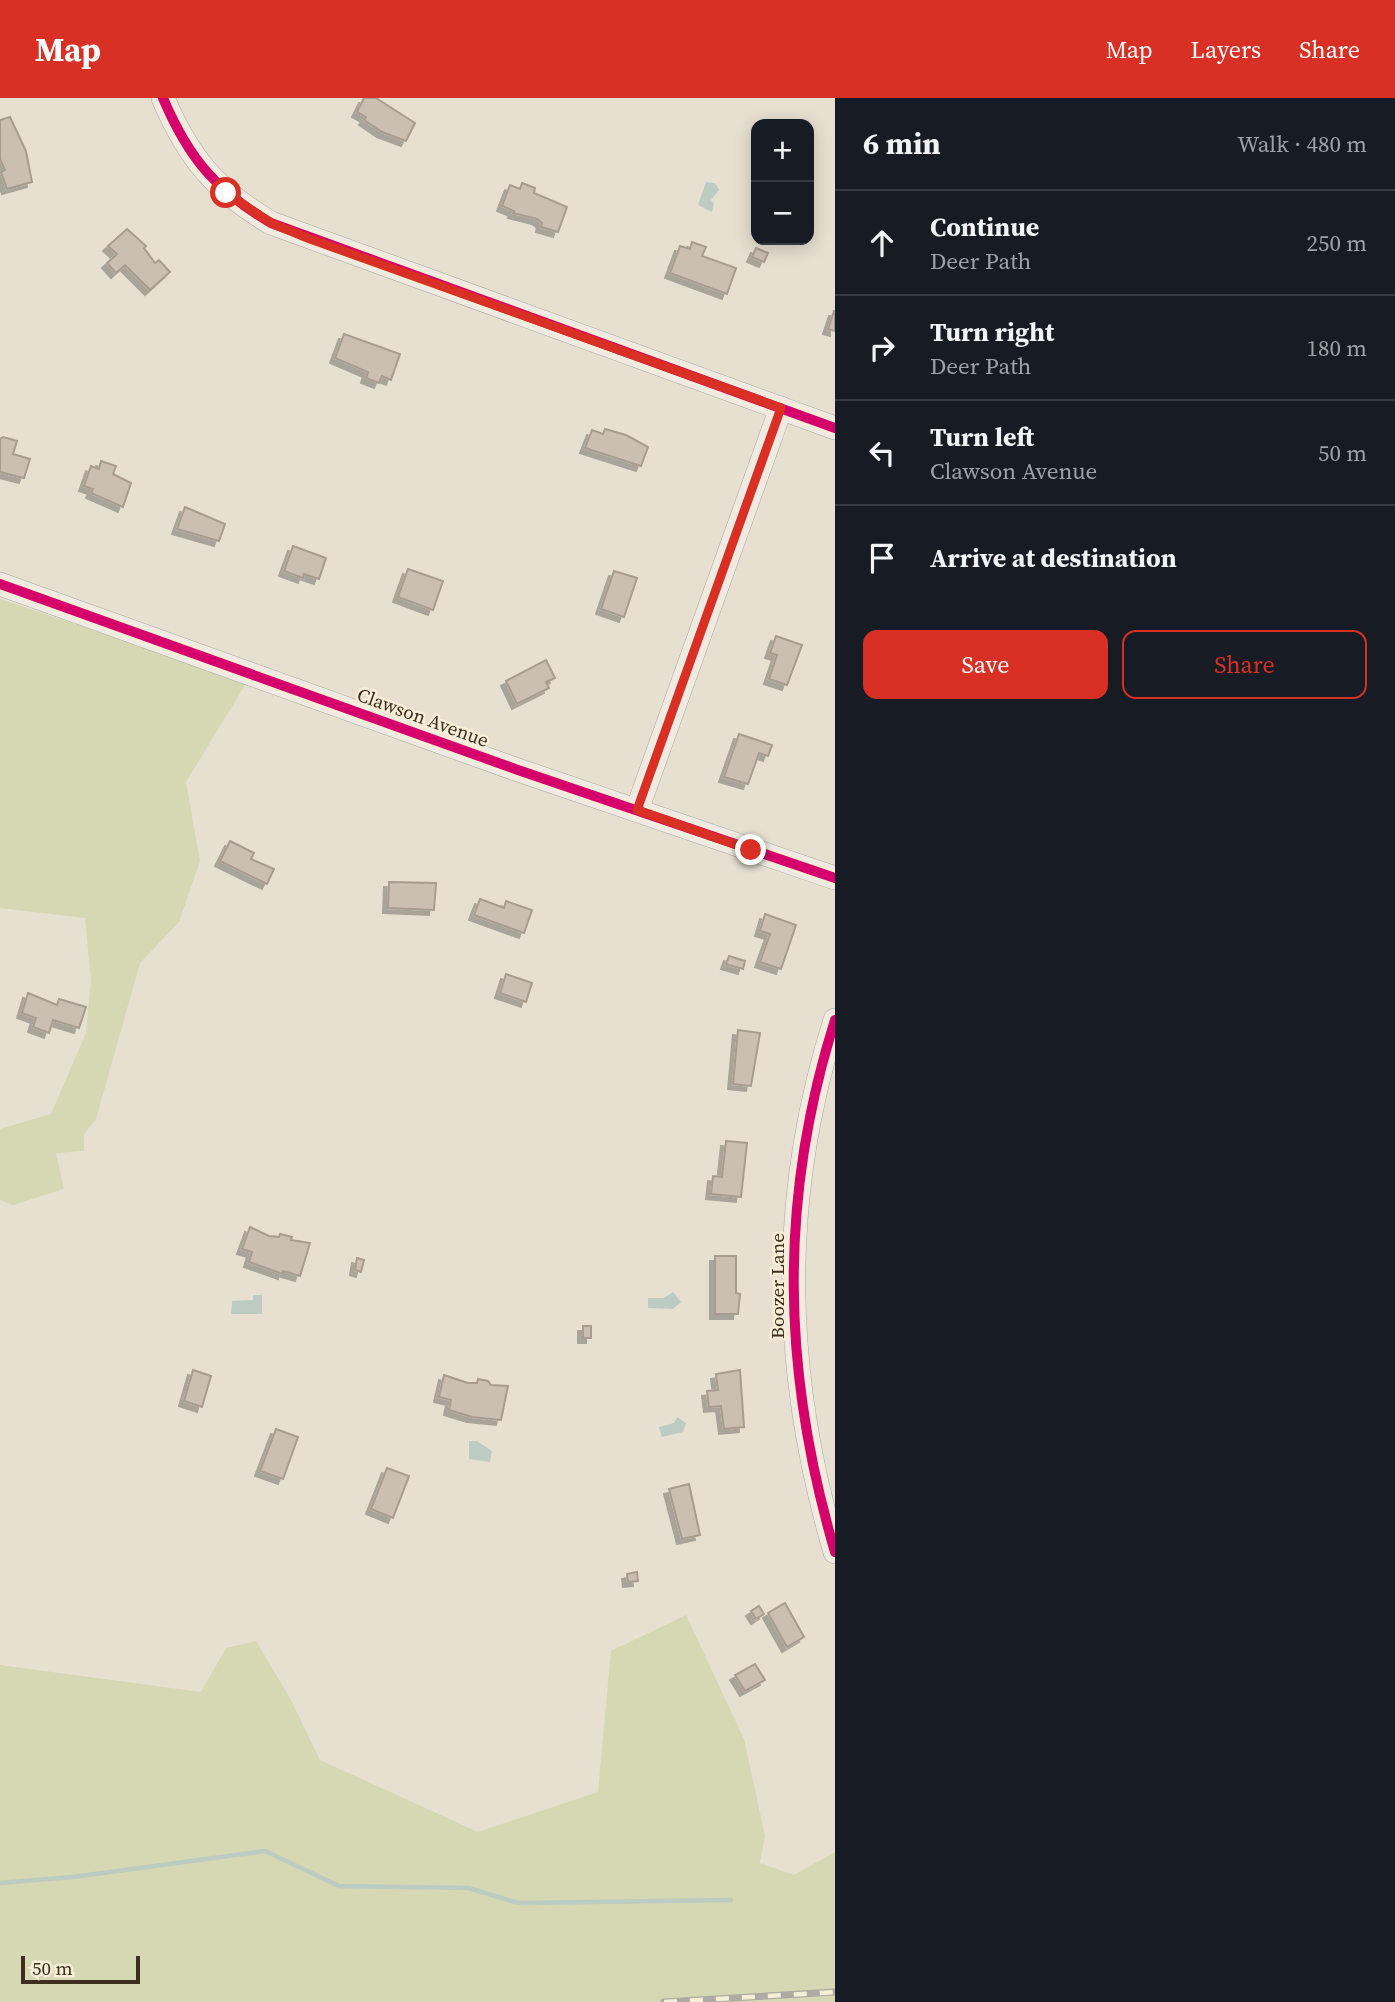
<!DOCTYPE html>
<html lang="en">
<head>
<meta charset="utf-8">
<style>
	:root { --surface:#171b24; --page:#20242c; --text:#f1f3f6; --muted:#9ea1a6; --line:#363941; --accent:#d93025 }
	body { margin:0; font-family:"Source Serif 4",serif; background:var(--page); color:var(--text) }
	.controls { position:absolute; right:21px; top:21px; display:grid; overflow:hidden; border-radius:14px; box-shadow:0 4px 18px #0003 }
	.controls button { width:63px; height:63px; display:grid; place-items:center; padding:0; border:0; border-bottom:2px solid var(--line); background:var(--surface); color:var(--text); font:35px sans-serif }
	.scale { position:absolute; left:21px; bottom:18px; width:119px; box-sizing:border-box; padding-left:7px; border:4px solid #3d2e20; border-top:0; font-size:19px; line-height:24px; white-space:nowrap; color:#3d2e20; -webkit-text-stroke:5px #f7eed8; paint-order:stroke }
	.stop { position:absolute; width:21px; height:21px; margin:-16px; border:5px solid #d93025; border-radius:50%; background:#fff }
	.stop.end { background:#d93025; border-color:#fff; box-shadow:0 2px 7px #0008 }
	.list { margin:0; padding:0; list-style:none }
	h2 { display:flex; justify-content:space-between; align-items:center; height:91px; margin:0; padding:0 28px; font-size:30px }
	h2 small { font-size:23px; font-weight:400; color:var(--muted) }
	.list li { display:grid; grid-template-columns:46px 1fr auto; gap:21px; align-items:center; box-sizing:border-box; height:105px; padding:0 28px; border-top:2px solid var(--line) }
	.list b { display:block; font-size:26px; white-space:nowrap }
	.list p { margin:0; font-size:23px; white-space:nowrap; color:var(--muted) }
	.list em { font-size:23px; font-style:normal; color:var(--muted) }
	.actions { display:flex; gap:14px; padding:21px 28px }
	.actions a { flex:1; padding:16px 0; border:2px solid var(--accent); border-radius:14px; text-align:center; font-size:24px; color:var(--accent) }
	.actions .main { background:var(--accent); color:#fff }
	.icon { flex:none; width:38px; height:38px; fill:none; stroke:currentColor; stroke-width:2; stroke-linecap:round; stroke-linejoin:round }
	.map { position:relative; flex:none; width:835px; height:1904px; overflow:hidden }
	header { display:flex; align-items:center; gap:42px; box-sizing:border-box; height:98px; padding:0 35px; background:var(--accent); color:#fff }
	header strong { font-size:33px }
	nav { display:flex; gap:38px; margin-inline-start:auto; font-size:24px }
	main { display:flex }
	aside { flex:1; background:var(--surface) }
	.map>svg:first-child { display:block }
	.green { fill:#d6d7b3 }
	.water { fill:#bcccc2 }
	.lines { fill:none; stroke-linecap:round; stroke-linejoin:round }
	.stream { stroke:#bcccc2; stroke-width:4.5 }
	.building { fill:#cbbfb2; stroke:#a89c90; stroke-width:2; filter:url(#shadow) }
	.minor-casing { stroke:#ada599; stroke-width:24 }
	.minor { stroke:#efebe3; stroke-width:23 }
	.rail-casing { stroke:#afaaa2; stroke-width:7 }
	.rail { stroke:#f7eed8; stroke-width:4.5; stroke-dasharray:13; stroke-linecap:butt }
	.cycleway-casing { stroke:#f7eed8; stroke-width:15 }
	.cycleway { stroke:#d6006c; stroke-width:10 }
	.route { stroke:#d93025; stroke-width:9 }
	.labels { text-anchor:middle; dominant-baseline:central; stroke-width:5; stroke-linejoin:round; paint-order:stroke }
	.street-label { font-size:19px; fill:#3d2e20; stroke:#f7eed8 }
</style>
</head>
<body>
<header>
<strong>Map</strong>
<nav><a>Map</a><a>Layers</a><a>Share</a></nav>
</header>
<main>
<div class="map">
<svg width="835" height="1904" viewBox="0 0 835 1904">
	<defs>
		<filter id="shadow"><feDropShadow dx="-5" dy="5" stdDeviation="0" flood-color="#0004"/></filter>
	</defs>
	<rect width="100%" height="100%" fill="#e7e0d1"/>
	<g class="green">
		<polygon points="0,501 247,584 186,684 200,763 179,824 140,865 96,1021 84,1036 84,1053 56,1055 64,1091 13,1107 0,1102 0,1031 51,1016 86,935 91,882 85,820 0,810"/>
		<polygon points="686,1517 744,1641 765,1738 760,1765 794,1777 835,1754 835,1904 0,1904 0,1567 201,1594 226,1550 256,1543 290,1600 320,1662 478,1734 598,1694 611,1553"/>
	</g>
	<g class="water">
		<polygon points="706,84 715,85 719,92 711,102 714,106 712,114 698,107"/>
		<polygon points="673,1194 681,1204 673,1211 648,1210 648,1200 664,1200"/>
		<polygon points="253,1197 262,1197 262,1216 231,1216 232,1203 253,1202"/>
		<polygon points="677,1319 686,1325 683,1334 662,1339 659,1329 674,1325"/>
		<polygon points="469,1343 477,1343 492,1353 490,1364 469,1361"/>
	</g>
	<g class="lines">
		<polyline class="stream" points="0,1785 73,1779 265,1753 339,1788 469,1790 518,1805 731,1802"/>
	</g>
	<g class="building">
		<polygon points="364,0 376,0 415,25 406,43 382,34 364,22 366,19 357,14"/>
		<polygon points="10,19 26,53 32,84 7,91 1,74 5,72 0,61 0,22"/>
		<polygon points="522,85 535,90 534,95 567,109 558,134 541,129 542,125 537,121 513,115 514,113 502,108 510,87 520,91"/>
		<polygon points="127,131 146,148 144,150 155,165 159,162 170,174 150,192 125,167 116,175 107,165 117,156 108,148"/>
		<polygon points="692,144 706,149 702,158 736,170 727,196 670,175 680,148 690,151"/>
		<polygon points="756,150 768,155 764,164 752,159"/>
		<polygon points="834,213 835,213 835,233 828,231"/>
		<polygon points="344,236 400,256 391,282 382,278 379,285 366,280 368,274 335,260"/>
		<polygon points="605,331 626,337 648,349 641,368 585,350 592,332 603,336"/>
		<polygon points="3,339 17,343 13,356 30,361 24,380 0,374 0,341"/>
		<polygon points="101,363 116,368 113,376 131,385 123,409 91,395 93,391 84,388 91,368 99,371"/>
		<polygon points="185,409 225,426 219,443 177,431"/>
		<polygon points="293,448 326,460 319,481 304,476 303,480 284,473"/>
		<polygon points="408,471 443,483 433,512 398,499"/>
		<polygon points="614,473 637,480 624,519 601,511"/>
		<polygon points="776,538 802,547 787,587 769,581 777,557 770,555"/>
		<polygon points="546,562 555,580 546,584 549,590 517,606 506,583"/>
		<polygon points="739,636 772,647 768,658 759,655 748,686 724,679"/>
		<polygon points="230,743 254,755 251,761 274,771 267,786 220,763"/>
		<polygon points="389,784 436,785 434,812 388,810"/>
		<polygon points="480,801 504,810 506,803 532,812 524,835 474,817"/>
		<polygon points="765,816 796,827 781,871 760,864 770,836 760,833"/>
		<polygon points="729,858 745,863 743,871 726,866"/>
		<polygon points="506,876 532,885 526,904 500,895"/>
		<polygon points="28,895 57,907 59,901 86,909 79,930 53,922 49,935 33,929 36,920 22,915"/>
		<polygon points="738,932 760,935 751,988 733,986"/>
		<polygon points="726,1043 747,1045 741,1099 711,1096 713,1078 722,1079"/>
		<polygon points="250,1129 269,1138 279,1139 280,1136 292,1139 291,1142 310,1145 300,1178 283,1173 283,1176 249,1164 252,1154 242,1151"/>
		<polygon points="715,1158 736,1158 736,1195 740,1196 738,1216 715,1216"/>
		<polygon points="357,1160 364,1162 361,1174 355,1172"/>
		<rect x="583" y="1228" width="8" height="12"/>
		<polygon points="193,1272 211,1278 202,1309 184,1303"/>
		<polygon points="740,1272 744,1329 724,1331 721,1308 709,1309 707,1293 718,1292 716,1276"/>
		<polygon points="444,1277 468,1285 477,1285 478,1281 488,1283 491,1287 508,1288 501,1322 472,1319 449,1312 451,1302 439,1299"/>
		<polygon points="276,1331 298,1339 283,1381 260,1373"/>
		<polygon points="387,1370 409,1378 393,1420 371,1411"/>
		<polygon points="689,1386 700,1437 682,1441 669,1391"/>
		<polygon points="637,1474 638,1483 628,1484 627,1476"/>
		<polygon points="785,1505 804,1539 787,1549 768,1515"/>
		<polygon points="759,1508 764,1516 756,1521 751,1513"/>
		<polygon points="755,1566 765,1582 745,1593 735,1577"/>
	</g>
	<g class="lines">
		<g class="minor-casing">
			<g id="minor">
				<path d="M163,0C188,59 215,92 271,125L835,330"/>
				<polyline points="0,486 518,672 835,780"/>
				<polyline points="637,712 781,310"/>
				<path d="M835,922C778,1102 782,1274 835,1454"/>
			</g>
		</g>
		<use href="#minor" class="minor"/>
		<g class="rail-casing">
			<polyline id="rail" points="664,1904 835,1894"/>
		</g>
		<use href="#rail" class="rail"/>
		<g class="cycleway-casing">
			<g id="cycleway">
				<path d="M163,0C188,59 215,92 271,125L835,330"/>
				<polyline points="0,486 518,672 835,780"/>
				<path d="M835,922C778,1102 782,1274 835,1454"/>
			</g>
		</g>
		<use href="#cycleway" class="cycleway"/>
	</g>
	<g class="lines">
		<polyline class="route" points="226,95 271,125 310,141 781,310 637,712 751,752"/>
	</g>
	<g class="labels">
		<g class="street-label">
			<text transform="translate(423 619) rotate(20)">Clawson Avenue</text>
			<text transform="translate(777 1188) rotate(-90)">Boozer Lane</text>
		</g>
	</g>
</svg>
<div class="controls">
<button>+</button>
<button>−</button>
</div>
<div class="scale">50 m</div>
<div class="stop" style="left:226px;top:95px"></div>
<div class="stop end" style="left:751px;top:752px"></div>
</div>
<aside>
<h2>6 min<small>Walk · 480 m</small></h2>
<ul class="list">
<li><svg class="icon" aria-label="ahead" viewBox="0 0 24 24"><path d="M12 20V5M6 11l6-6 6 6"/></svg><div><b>Continue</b><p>Deer Path</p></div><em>250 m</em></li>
<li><svg class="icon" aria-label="right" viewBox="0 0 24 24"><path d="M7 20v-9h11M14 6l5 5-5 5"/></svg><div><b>Turn right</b><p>Deer Path</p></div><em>180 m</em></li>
<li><svg class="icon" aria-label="left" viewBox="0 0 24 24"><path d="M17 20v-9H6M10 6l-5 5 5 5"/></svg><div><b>Turn left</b><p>Clawson Avenue</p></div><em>50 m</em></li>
<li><svg class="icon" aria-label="arrive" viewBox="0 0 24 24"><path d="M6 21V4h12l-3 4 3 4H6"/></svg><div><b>Arrive at destination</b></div></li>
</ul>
<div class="actions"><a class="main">Save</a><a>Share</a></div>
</aside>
</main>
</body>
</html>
